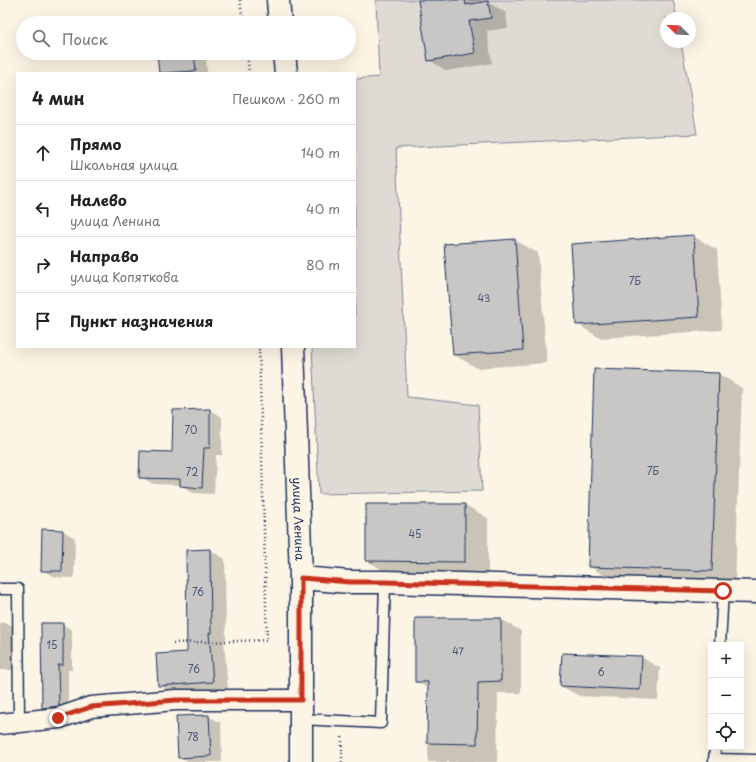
<!DOCTYPE html>
<html lang="ru">
<head>
<meta charset="utf-8">
<style>
	:root { --surface:#fff; --page:#f6f6f6; --text:#202124; --muted:#757577; --line:#e0e0e0 }
	body { margin:0; font-family:"Playpen Sans",sans-serif; background:var(--page); color:var(--text) }
	.controls { position:absolute; right:12px; bottom:12px; display:grid; overflow:hidden; border-radius:0px; box-shadow:0 4px 16px #0002 }
	.controls button { width:36px; height:36px; display:grid; place-items:center; padding:0; border:0; border-bottom:1px solid var(--line); background:var(--surface); color:var(--text); font:20px sans-serif }
	.compass { position:absolute; left:660px; top:12px; width:36px; height:36px; border-radius:50%; background:var(--surface); box-shadow:0 4px 16px #0002; rotate:294deg }
	.stop { position:absolute; width:12px; height:12px; margin:-9px; border:3px solid #c8321e; border-radius:50%; background:#fff }
	.stop.end { background:#c8321e; border-color:#fff; box-shadow:0 1px 4px #0008 }
	.list { margin:0; padding:0; list-style:none }
	h2 { display:flex; justify-content:space-between; align-items:center; height:52px; margin:0; padding:0 16px; font-size:17px }
	h2 small { font-size:13px; font-weight:400; color:var(--muted) }
	.list li { display:grid; grid-template-columns:26px 1fr auto; gap:12px; align-items:center; box-sizing:border-box; height:56px; padding:0 16px; border-top:1px solid var(--line) }
	.list b { display:block; font-size:15px; white-space:nowrap }
	.list p { margin:0; font-size:13px; white-space:nowrap; color:var(--muted) }
	.list em { font-size:13px; font-style:normal; color:var(--muted) }
	.icon { flex:none; width:22px; height:22px; fill:none; stroke:currentColor; stroke-width:2; stroke-linecap:round; stroke-linejoin:round }
	.map { position:relative; flex:none; width:756px; height:762px; overflow:hidden }
	.search { position:absolute; background:var(--surface); box-shadow:0 4px 16px #0002; left:16px; top:16px; width:340px; height:44px; display:flex; align-items:center; gap:10px; box-sizing:border-box; padding:0 14px; border-radius:22px; color:var(--muted); font-size:15px }
	.panel { position:absolute; background:var(--surface); box-shadow:0 4px 16px #0002; left:16px; top:72px; width:340px; height:276px; border-radius:0px }
	.map>svg:first-child { display:block }
	.green { fill:#dfdbd4; stroke:#7d8599 }
	.shadow { fill:#0003 }
	.building { fill:#c8c7c6; stroke:#1b2f5e }
	.lines { fill:none; stroke-linecap:round; stroke-linejoin:round }
	.service-casing { stroke:#1b2f5e; stroke-width:13 }
	.minor-casing { stroke:#1b2f5e; stroke-width:23 }
	.tertiary-casing { stroke:#1b2f5e; stroke-width:25 }
	.secondary-casing { stroke:#1b2f5e; stroke-width:25 }
	.path { stroke:#1b2f5e; stroke-width:2.5; stroke-dasharray:1 3; stroke-linecap:butt }
	.service { stroke:#fcf5e5; stroke-width:10 }
	.minor { stroke:#fcf5e5; stroke-width:20 }
	.tertiary { stroke:#fcf5e5; stroke-width:22 }
	.secondary { stroke:#fcf5e5; stroke-width:22 }
	.route { stroke:#c8321e; stroke-width:5 }
	.labels { text-anchor:middle; dominant-baseline:central; stroke-width:4; stroke-linejoin:round; paint-order:stroke }
	.number-label { font-size:10px; fill:#465578 }
	.street-label { font-size:12px; fill:#1b2f5e; stroke:#fcf5e5 }
</style>
</head>
<body>
<div class="map">
<svg width="756" height="762" viewBox="0 0 756 762">
	<rect width="100%" height="100%" fill="#fcf5e5"/>
	<filter id="ink" filterUnits="userSpaceOnUse"><feTurbulence type="fractalNoise" baseFrequency=".025" numOctaves="2"/><feDisplacementMap in="SourceGraphic" scale="8" xChannelSelector="R" yChannelSelector="G"/><feConvolveMatrix kernelMatrix="1 2 1 2 8 2 1 2 1" color-interpolation-filters="sRGB"/></filter>
	<g filter="url(#ink)">
		<polygon class="green" points="376,0 673,0 677,18 666,18 666,42 681,42 697,134 396,148 407,397 478,405 482,491 319,494 312,347 355,347 355,79 379,77"/>
		<g class="shadow">
			<polygon points="419,0 481,0 482,3 488,2 506,13 508,28 487,31 492,63 447,71 429,60"/>
			<polygon points="158,53 206,53 207,73 160,73"/>
			<polygon points="693,236 717,250 722,330 600,338 577,324"/>
			<polygon points="515,240 538,253 547,363 477,368 454,355"/>
			<polygon points="719,374 742,388 735,584 612,580 589,566"/>
			<polygon points="210,410 222,417 222,455 216,455 214,494 193,493 181,485 153,484 141,477 173,453"/>
			<polygon points="465,505 488,518 488,575 390,574 367,561"/>
			<polygon points="63,531 75,538 74,578 55,577 42,570"/>
			<polygon points="210,550 225,559 226,642 224,642 228,690 174,694 159,685 188,653"/>
			<polygon points="501,619 521,631 521,693 498,693 497,762 428,762 429,689 416,681"/>
			<polygon points="0,623 7,623 19,630 19,670 0,670"/>
			<polygon points="62,624 72,630 72,670 68,670 68,711 53,713 43,708"/>
			<polygon points="641,657 660,668 658,700 579,696 561,686"/>
			<polygon points="208,716 221,723 222,762 188,762 179,757"/>
		</g>
		<g class="building">
			<polygon points="418,0 465,0 466,5 488,1 491,18 469,21 475,53 428,61"/>
			<polygon points="157,53 194,53 196,71 159,73"/>
			<polygon points="694,235 699,317 576,325 571,244"/>
			<polygon points="515,239 523,350 453,355 444,244"/>
			<polygon points="594,369 719,373 712,571 588,567"/>
			<polygon points="210,409 210,448 204,448 202,488 180,486 180,479 139,478 140,451 172,452 173,410"/>
			<polygon points="366,504 465,504 465,562 366,561"/>
			<polygon points="42,529 63,530 62,571 41,571"/>
			<polygon points="210,549 211,633 209,633 213,682 158,686 156,654 187,652 186,550"/>
			<polygon points="415,618 501,618 501,681 478,682 477,744 427,743 428,682 415,682"/>
			<polygon points="41,623 63,623 63,665 58,665 59,706 42,708"/>
			<polygon points="562,653 642,656 640,690 560,686"/>
			<polygon points="209,715 211,756 178,758 176,716"/>
		</g>
		<g class="lines">
			<g class="service-casing">
				<g id="service">
					<polyline points="0,589 18,589 19,723"/>
					<polyline points="720,645 723,591"/>
					<polyline points="300,719 381,723 385,582"/>
					<polyline points="714,759 756,760"/>
					<polyline points="714,762 715,747"/>
				</g>
			</g>
			<g class="minor-casing">
				<polyline id="minor" points="0,724 59,718 91,707 176,700 301,700"/>
			</g>
			<g class="tertiary-casing">
				<polyline id="tertiary" points="301,578 350,582 385,582 756,592"/>
			</g>
			<g class="secondary-casing">
				<g id="secondary">
					<polyline points="278,0 280,23"/>
					<polyline points="284,53 286,73"/>
					<path id="s1" d="M293,347L301,578V762"/>
				</g>
			</g>
			<g class="path">
				<polyline points="240,0 243,23"/>
				<polyline points="247,53 249,73"/>
				<polyline points="173,643 267,640 259,347"/>
				<polyline points="342,737 342,762"/>
			</g>
			<use href="#service" class="service"/>
			<use href="#minor" class="minor"/>
			<use href="#tertiary" class="tertiary"/>
			<use href="#secondary" class="secondary"/>
		</g>
	</g>
	<g class="lines" filter="url(#ink)">
		<polyline class="route" points="58,718 91,707 176,700 301,700 301,578 350,582 385,582 723,591"/>
	</g>
	<g class="labels">
		<g class="number-label">
			<text x="635" y="280">7Б</text>
			<text x="484" y="297">43</text>
			<text x="191" y="429">70</text>
			<text x="653" y="470">7Б</text>
			<text x="192" y="471">72</text>
			<text x="415" y="533">45</text>
			<text x="198" y="591">76</text>
			<text x="52" y="644">15</text>
			<text x="458" y="650">47</text>
			<text x="194" y="668">76</text>
			<text x="601" y="671">6</text>
			<text x="193" y="736">78</text>
		</g>
		<g class="street-label">
			<text stroke="none"><textPath href="#s1" startOffset="172">улица Ленина</textPath></text>
		</g>
	</g>
</svg>
<div class="controls">
<button>+</button>
<button>−</button>
<button><svg class="icon" aria-label="locate" viewBox="0 0 24 24"><circle cx="12" cy="12" r="6"/><path d="M12 2v4M12 18v4M2 12h4M18 12h4"/></svg></button>
</div>
<svg class="compass" viewBox="-18 -18 36 36"><path d="M0-13l5 13h-10z" fill="#e53935"/><path d="M0 13l5-13h-10z" fill="#757577"/></svg>
<div class="stop" style="left:723px;top:591px"></div>
<div class="stop end" style="left:58px;top:718px"></div>
<div class="search"><svg class="icon" aria-label="search" viewBox="0 0 24 24"><circle cx="10" cy="10" r="6"/><path d="M15 15l6 6"/></svg>Поиск</div>
<section class="panel">
<h2>4 мин<small>Пешком · 260 m</small></h2>
<ul class="list">
<li><svg class="icon" aria-label="ahead" viewBox="0 0 24 24"><path d="M12 20V5M6 11l6-6 6 6"/></svg><div><b>Прямо</b><p>Школьная улица</p></div><em>140 m</em></li>
<li><svg class="icon" aria-label="left" viewBox="0 0 24 24"><path d="M17 20v-9H6M10 6l-5 5 5 5"/></svg><div><b>Налево</b><p>улица Ленина</p></div><em>40 m</em></li>
<li><svg class="icon" aria-label="right" viewBox="0 0 24 24"><path d="M7 20v-9h11M14 6l5 5-5 5"/></svg><div><b>Направо</b><p>улица Копяткова</p></div><em>80 m</em></li>
<li><svg class="icon" aria-label="arrive" viewBox="0 0 24 24"><path d="M6 21V4h12l-3 4 3 4H6"/></svg><div><b>Пункт назначения</b></div></li>
</ul>
</section>
</div>
</body>
</html>
